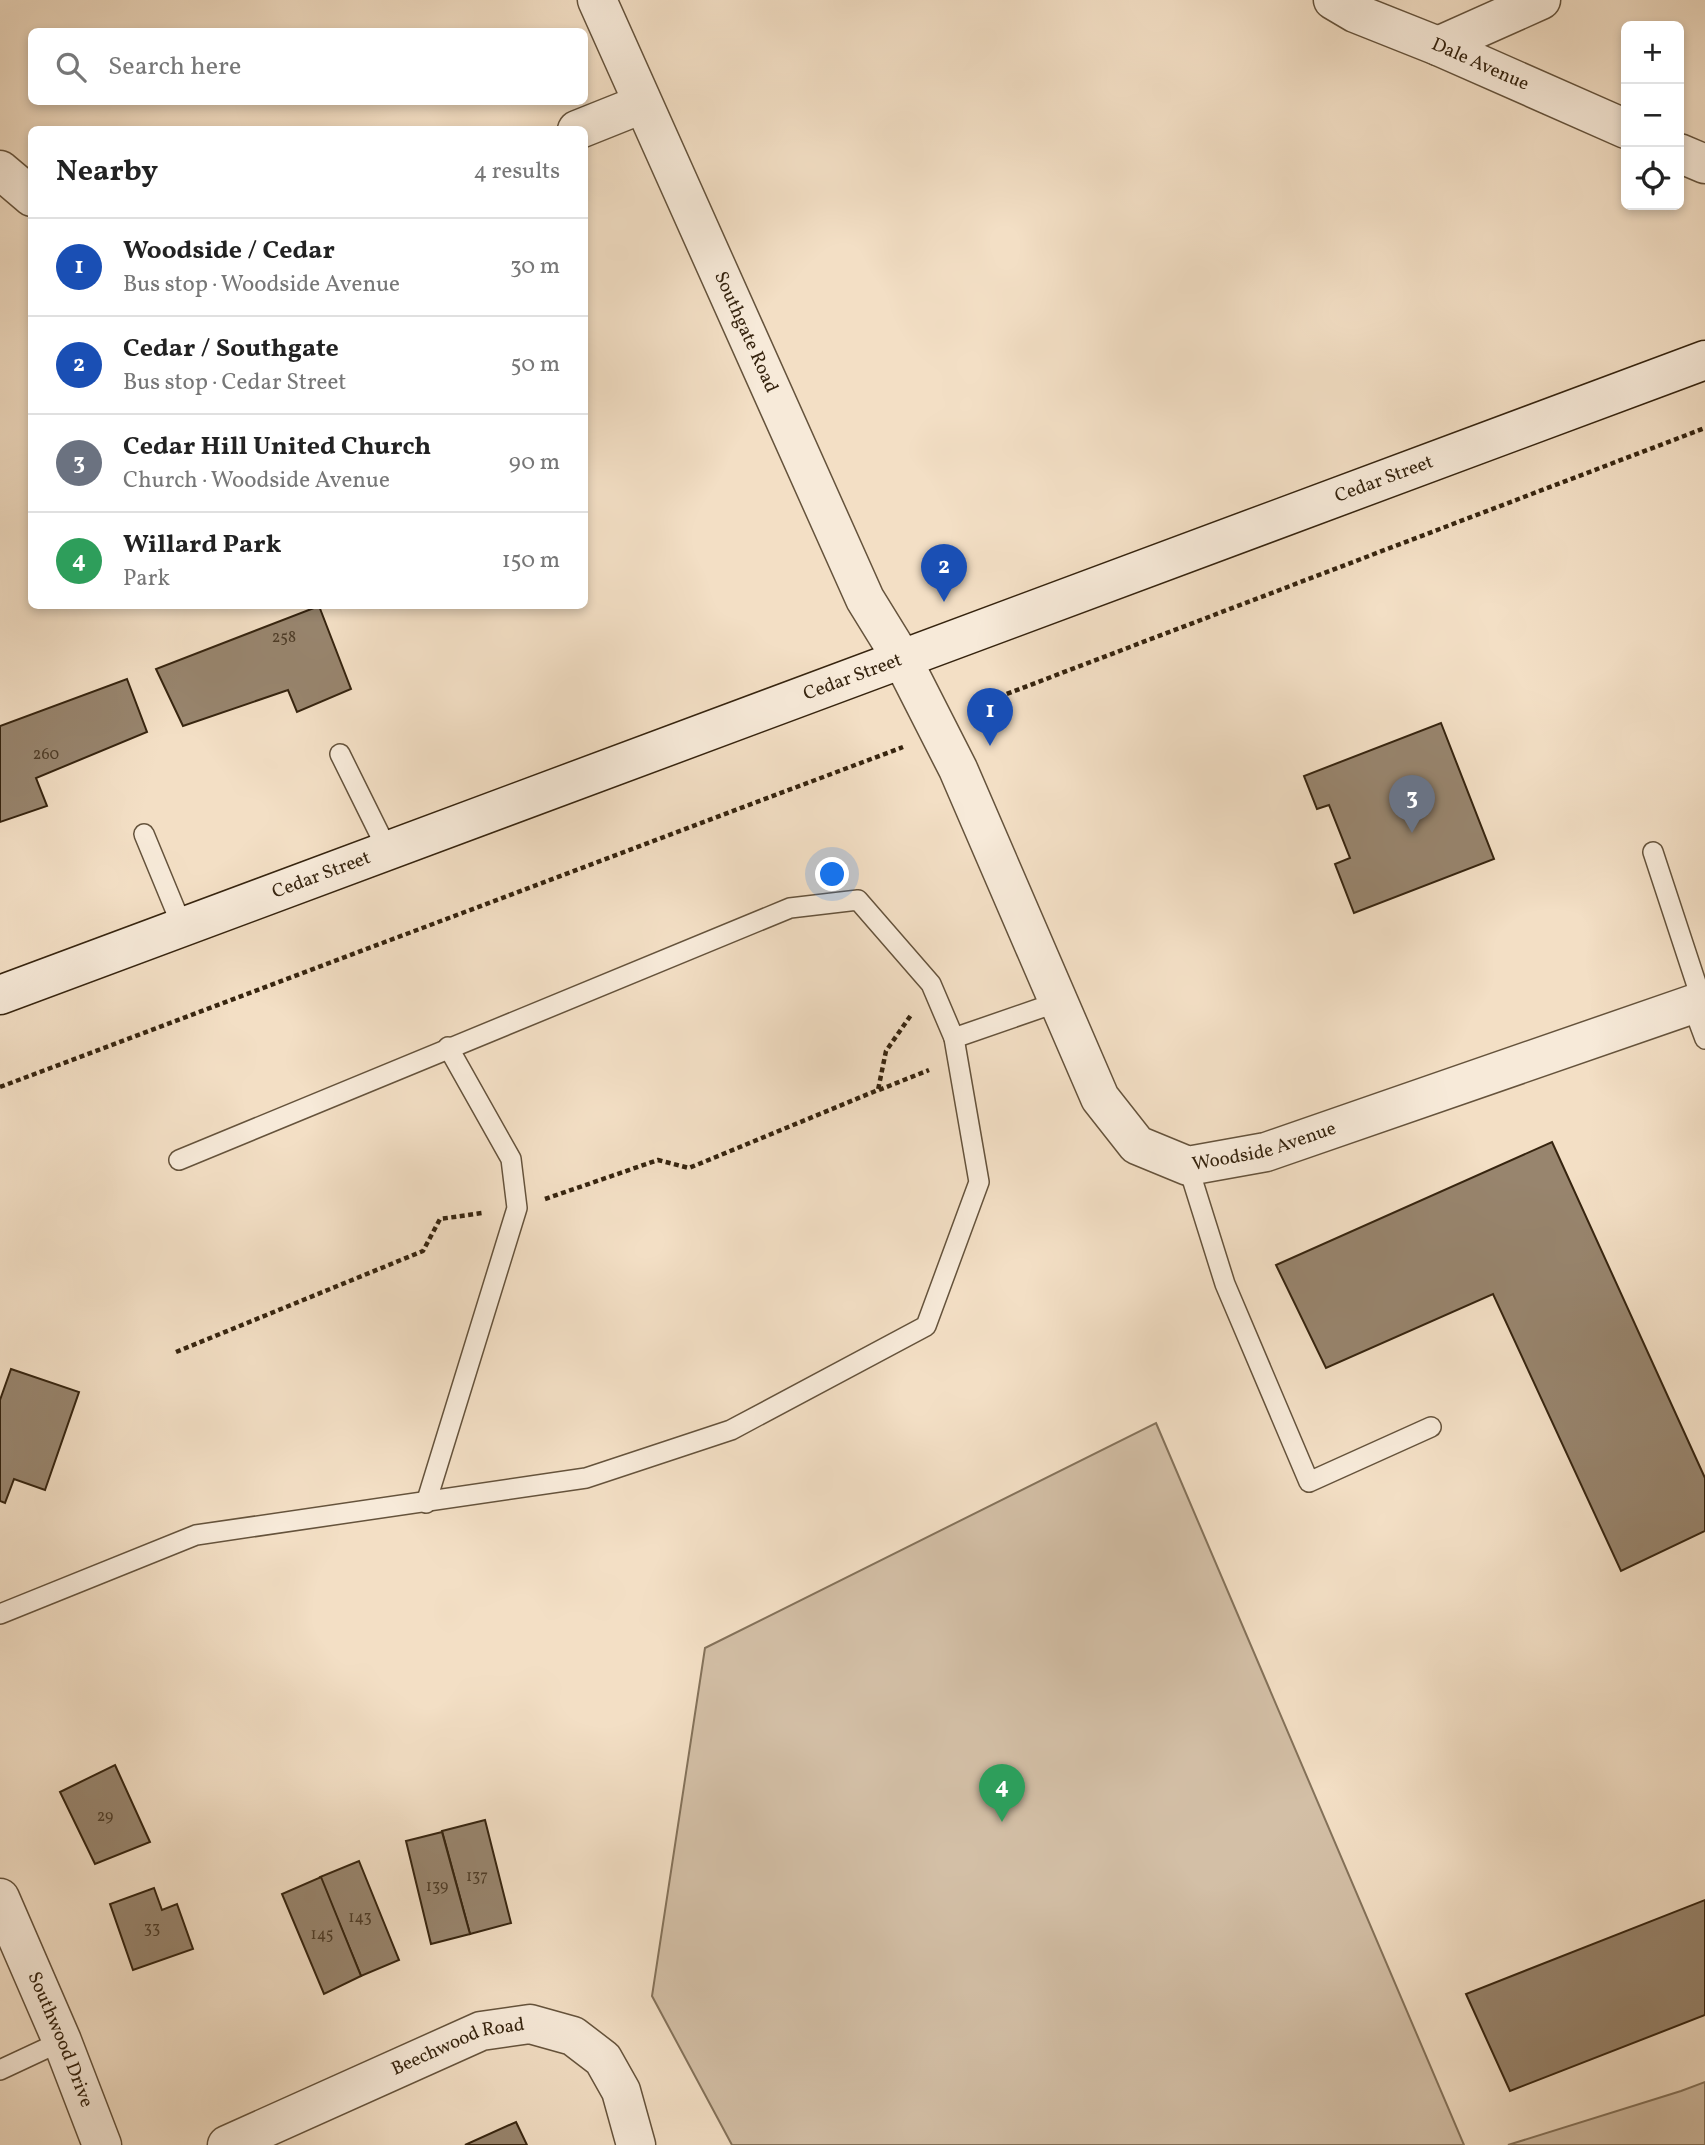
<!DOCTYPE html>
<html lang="en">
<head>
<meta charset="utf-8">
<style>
	:root { --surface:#fff; --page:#f6f6f6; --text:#222; --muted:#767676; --line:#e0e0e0; --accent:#d93025 }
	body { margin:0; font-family:Vollkorn,serif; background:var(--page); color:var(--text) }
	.controls { position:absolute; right:21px; top:21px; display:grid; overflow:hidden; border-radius:10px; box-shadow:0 4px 10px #0003 }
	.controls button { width:63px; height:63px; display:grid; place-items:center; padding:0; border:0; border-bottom:2px solid var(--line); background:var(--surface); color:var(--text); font:35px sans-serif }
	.you { position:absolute; left:833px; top:875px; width:24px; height:24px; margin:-18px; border:5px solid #fff; border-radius:50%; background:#1a73e8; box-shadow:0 0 0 10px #1a73e833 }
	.badge { display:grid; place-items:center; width:46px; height:46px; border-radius:50%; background:var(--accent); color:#fff; font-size:23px; font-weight:700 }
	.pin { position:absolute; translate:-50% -58px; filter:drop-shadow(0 2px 4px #0008) }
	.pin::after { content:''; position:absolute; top:37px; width:24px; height:21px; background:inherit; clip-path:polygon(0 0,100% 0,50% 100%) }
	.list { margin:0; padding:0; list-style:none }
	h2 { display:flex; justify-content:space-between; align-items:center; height:91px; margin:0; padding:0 28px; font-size:30px }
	h2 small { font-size:23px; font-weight:400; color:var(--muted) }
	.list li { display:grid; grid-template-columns:46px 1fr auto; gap:21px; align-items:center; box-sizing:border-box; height:98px; padding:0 28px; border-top:2px solid var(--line) }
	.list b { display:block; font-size:26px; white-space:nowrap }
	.list p { margin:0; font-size:23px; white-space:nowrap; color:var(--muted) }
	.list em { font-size:23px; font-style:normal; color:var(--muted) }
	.icon { flex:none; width:38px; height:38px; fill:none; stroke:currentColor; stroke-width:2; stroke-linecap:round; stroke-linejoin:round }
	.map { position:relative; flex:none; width:1705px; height:2145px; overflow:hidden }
	.search { position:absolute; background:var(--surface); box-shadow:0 4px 10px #0003; left:28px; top:28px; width:560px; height:77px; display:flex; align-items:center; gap:18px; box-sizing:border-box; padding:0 24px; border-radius:10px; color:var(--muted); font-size:26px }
	.panel { position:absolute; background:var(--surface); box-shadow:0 4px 10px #0003; left:28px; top:126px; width:560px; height:483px; border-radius:10px }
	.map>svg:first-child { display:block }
	.green { fill:#d3bfa6; stroke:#84725a; stroke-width:2 }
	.building { fill:#98856e; stroke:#36240f; stroke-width:2 }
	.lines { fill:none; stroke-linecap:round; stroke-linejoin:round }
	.service-casing { stroke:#65533c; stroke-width:22 }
	.minor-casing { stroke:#65533c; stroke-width:41 }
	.secondary-casing { stroke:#36240f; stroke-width:41 }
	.path { stroke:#36240f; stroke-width:4.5; stroke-dasharray:5 3.5; stroke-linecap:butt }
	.service { stroke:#f7ead9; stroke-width:19 }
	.minor { stroke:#f7ead9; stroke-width:38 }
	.secondary { stroke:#f7ead9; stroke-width:38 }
	.labels { text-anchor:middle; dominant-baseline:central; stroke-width:7; stroke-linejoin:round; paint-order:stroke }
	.number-label { font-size:16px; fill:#4e3c27 }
	.street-label { font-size:19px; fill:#36240f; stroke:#f7ead9 }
</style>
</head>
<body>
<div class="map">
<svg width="1705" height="2145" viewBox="0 0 1705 2145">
	<rect width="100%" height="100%" fill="#f3dfc5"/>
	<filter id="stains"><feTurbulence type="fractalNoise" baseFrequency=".00286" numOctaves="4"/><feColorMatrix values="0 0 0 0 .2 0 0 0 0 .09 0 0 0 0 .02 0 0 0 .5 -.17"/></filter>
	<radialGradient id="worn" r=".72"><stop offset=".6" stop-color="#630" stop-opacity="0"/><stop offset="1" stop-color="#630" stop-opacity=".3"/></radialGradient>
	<g class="green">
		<polygon points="1156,1423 1464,2145 732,2145 652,1996 705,1648"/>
		<polygon points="1705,2082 1705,2145 1508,2145 1681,2091"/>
	</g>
	<g class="building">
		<polygon points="319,606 351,689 297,712 288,690 183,726 156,669"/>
		<polygon points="127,679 147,732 36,778 47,806 0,822 0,726"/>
		<polygon points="1441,723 1494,859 1354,913 1335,864 1350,858 1329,805 1317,809 1304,776"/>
		<polygon points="1552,1142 1705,1478 1705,1531 1621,1571 1493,1294 1326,1368 1276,1265"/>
		<polygon points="11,1369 79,1392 45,1490 14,1479 5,1503 0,1501 0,1400"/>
		<polygon points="115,1765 150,1842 95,1864 60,1792"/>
		<polygon points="485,1820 511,1923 470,1934 442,1831"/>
		<polygon points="442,1832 470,1934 431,1944 406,1841"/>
		<polygon points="359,1861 399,1960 361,1976 320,1877"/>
		<polygon points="321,1877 361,1976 324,1994 282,1894"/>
		<polygon points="154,1888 162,1910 177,1904 193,1949 133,1970 110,1904"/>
		<polygon points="1705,1900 1705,2015 1510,2091 1466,1994"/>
		<polygon points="516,2122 527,2145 465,2145"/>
	</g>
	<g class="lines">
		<g class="service-casing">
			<g id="service">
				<polyline points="340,754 387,849"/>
				<polyline points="144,834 182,926"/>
				<polyline points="1653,852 1702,1001"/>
				<polyline points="1692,1004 1705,1039"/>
				<polyline points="954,1038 1058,1002"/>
				<polyline points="1188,1166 1225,1284 1309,1482 1431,1427"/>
				<polyline points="426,1503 517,1208 511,1159 448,1047"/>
				<polyline points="0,1614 196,1535 586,1478 731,1430 926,1326 979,1182 954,1038 931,984 858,900 790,908 179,1160"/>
				<polyline points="0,2070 62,2041"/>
			</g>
		</g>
		<g class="minor-casing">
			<g id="minor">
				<path id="s1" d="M597,0L865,599L902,659L958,769L1100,1098L1137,1145L1188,1166L1266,1152L1705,1000"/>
				<path id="s2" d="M1333,0L1355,13L1438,46L1626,129"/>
				<polyline points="1438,46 1541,0"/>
				<polyline points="577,130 642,104"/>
				<polyline points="1679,153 1705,164"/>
				<polyline points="0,170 32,197"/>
				<path id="s3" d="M0,1898L62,2041L102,2145"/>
				<path id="s4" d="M227,2145L481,2031L530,2024L573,2036L603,2059L621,2091L636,2145"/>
			</g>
		</g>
		<g class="secondary-casing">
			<g id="secondary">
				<path id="s5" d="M0,995L1705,360"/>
			</g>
		</g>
		<g class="path">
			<polyline points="975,706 1705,428"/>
			<polyline points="0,1087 903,747"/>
			<polyline points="879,1090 929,1070"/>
			<polyline points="545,1199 658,1160 689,1168 878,1090 886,1051 911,1015"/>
			<polyline points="176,1352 423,1251 440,1219 482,1213"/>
		</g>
		<use href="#service" class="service"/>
		<use href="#minor" class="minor"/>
		<use href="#secondary" class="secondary"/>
	</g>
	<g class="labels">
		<g class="number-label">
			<text x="284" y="638">258</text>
			<text x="46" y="755">260</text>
			<text x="105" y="1817">29</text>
			<text x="477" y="1877">137</text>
			<text x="437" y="1887">139</text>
			<text x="360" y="1918">143</text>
			<text x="152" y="1929">33</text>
			<text x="322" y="1935">145</text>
		</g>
		<g class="street-label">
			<text stroke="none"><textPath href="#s2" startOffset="161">Dale Avenue</textPath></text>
			<text stroke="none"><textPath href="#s1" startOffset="364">Southgate Road</textPath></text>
			<text stroke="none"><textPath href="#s5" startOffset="1477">Cedar Street</textPath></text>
			<text stroke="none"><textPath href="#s5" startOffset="910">Cedar Street</textPath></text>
			<text stroke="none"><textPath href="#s5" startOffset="343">Cedar Street</textPath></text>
			<text stroke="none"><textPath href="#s1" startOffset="1402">Woodside Avenue</textPath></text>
			<text stroke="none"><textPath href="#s3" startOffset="154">Southwood Drive</textPath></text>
			<text stroke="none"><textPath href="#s4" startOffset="252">Beechwood Road</textPath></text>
		</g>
	</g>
	<rect width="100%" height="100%" filter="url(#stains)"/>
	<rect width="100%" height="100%" fill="url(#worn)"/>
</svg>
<div class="controls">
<button>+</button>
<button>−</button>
<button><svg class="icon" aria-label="locate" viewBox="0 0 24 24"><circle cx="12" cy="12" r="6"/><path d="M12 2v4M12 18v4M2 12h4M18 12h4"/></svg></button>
</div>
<div class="you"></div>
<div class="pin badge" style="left:990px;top:746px;background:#1a4fb4">1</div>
<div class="pin badge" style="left:944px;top:602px;background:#1a4fb4">2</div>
<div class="pin badge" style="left:1412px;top:833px;background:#6b7280">3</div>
<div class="pin badge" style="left:1002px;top:1822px;background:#2e9e5b">4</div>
<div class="search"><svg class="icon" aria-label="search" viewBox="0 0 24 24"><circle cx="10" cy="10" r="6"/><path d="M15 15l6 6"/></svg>Search here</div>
<section class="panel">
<h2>Nearby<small>4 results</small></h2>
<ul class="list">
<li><span class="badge" style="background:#1a4fb4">1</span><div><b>Woodside / Cedar</b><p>Bus stop · Woodside Avenue</p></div><em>30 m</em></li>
<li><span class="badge" style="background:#1a4fb4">2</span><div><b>Cedar / Southgate</b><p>Bus stop · Cedar Street</p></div><em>50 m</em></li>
<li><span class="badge" style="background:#6b7280">3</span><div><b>Cedar Hill United Church</b><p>Church · Woodside Avenue</p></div><em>90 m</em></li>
<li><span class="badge" style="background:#2e9e5b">4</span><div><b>Willard Park</b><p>Park</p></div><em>150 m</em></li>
</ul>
</section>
</div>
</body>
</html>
